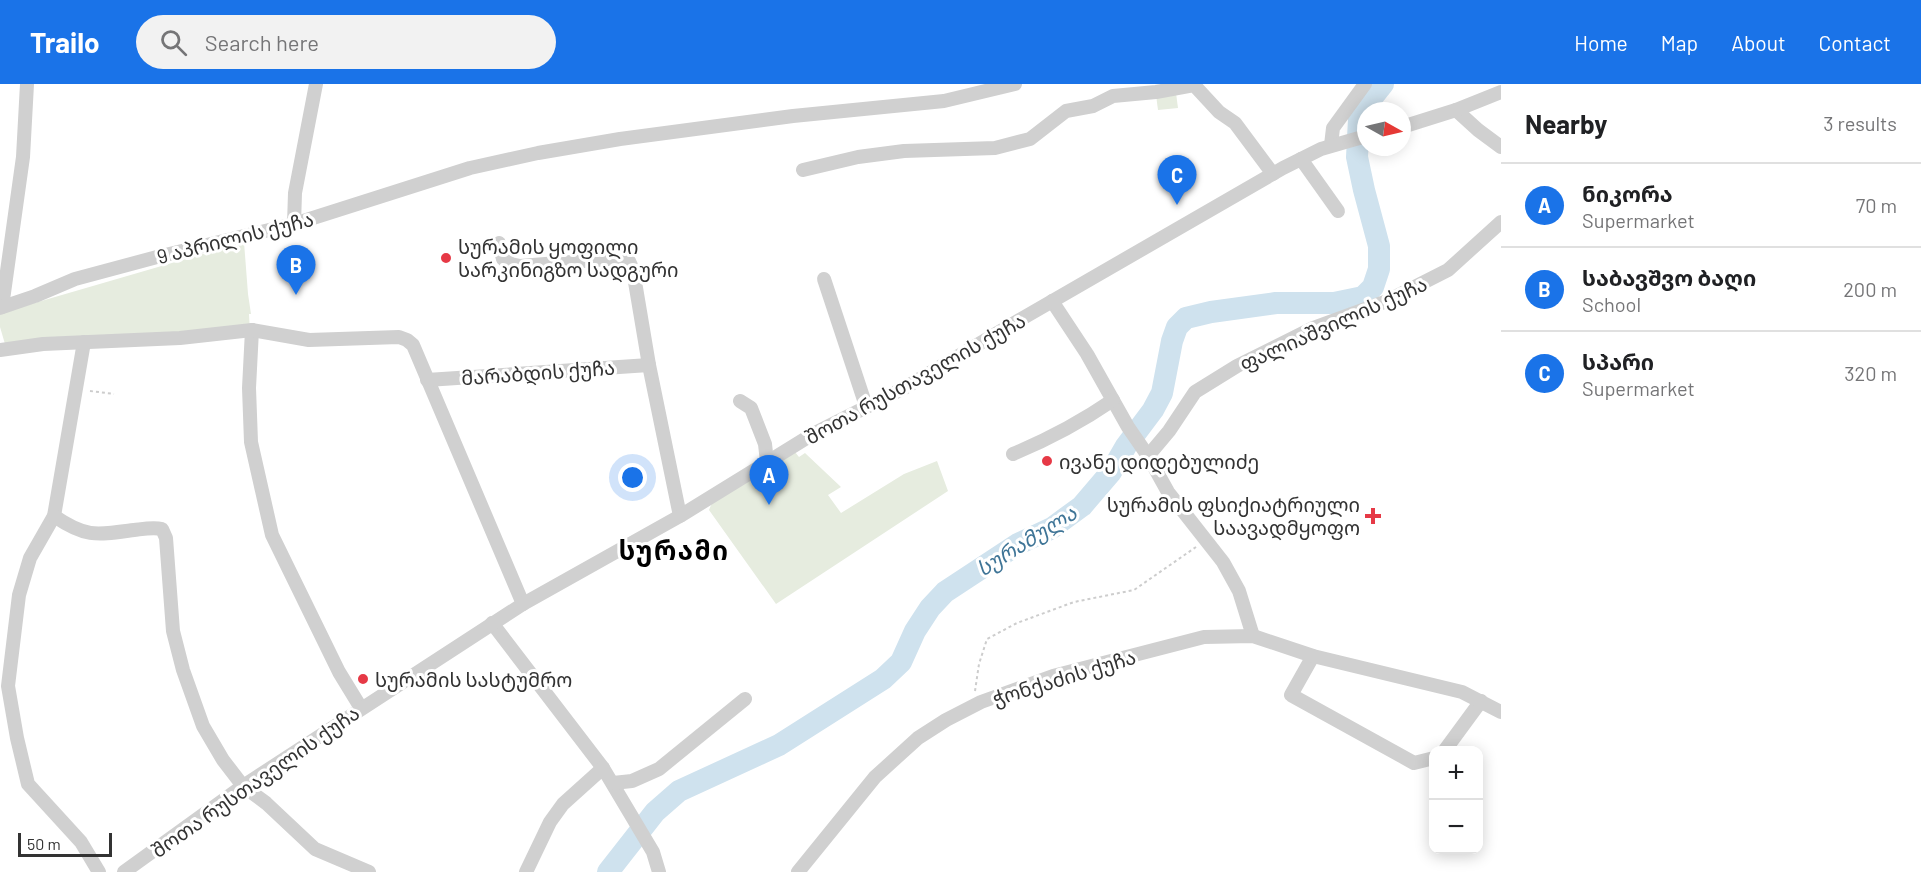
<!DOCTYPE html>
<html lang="en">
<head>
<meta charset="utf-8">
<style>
	:root { --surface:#fff; --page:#f2f2f2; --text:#202124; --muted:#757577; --line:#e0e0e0; --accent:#1a73e8 }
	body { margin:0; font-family:Barlow,"Noto Sans Georgian",sans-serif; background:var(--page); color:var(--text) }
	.controls { position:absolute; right:18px; bottom:18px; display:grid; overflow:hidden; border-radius:12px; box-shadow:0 3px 15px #0003 }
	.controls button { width:54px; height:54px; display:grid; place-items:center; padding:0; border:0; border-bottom:2px solid var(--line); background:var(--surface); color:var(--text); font:30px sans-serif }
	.compass { position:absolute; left:1357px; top:18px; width:54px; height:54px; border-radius:50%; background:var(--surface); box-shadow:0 3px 15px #0003; rotate:98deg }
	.scale { position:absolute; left:18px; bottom:15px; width:94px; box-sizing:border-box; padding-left:6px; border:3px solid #333; border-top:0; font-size:16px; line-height:21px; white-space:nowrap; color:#333; -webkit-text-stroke:4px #fff; paint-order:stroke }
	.you { position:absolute; left:633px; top:394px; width:21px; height:21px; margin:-15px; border:4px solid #fff; border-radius:50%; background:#1a73e8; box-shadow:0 0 0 9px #1a73e833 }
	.badge { display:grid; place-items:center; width:39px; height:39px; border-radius:50%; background:var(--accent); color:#fff; font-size:20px; font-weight:700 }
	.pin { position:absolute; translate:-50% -50px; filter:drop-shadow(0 2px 3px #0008) }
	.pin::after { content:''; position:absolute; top:32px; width:21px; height:18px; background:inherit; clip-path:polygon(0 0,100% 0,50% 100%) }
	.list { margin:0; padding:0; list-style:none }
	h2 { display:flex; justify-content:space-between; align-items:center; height:78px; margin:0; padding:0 24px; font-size:26px }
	h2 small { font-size:20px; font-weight:400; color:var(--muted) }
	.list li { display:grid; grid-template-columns:39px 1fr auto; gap:18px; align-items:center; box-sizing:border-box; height:84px; padding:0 24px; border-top:2px solid var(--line) }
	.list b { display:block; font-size:22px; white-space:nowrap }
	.list p { margin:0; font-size:20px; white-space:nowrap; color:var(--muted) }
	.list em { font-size:20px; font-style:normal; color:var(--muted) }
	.icon { flex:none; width:33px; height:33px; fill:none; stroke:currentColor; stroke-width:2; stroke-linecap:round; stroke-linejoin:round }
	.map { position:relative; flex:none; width:1501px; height:788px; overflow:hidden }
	header { display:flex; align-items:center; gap:36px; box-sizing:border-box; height:84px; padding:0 30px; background:var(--accent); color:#fff }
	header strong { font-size:28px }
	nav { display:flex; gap:33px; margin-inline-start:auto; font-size:21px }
	.search { width:420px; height:54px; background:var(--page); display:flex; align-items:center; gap:15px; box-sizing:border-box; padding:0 21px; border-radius:33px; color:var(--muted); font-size:22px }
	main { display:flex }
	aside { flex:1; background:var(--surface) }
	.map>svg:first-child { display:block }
	.green { fill:#e6ecdf }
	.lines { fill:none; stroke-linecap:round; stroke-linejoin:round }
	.river { stroke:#cfe2ee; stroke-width:22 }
	.path { stroke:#cdcdcd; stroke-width:2; stroke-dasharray:3 3; stroke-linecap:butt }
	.minor { stroke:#d0d0d0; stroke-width:14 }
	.poi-dot { fill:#e63946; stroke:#fff; stroke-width:2 }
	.labels { text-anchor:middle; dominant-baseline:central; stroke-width:6; stroke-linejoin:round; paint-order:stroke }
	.street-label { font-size:20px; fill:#333; stroke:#fff }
	.poi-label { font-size:20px; fill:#333; stroke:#fff; text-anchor:start }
	.water-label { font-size:21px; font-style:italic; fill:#3f7597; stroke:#fff }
	.district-label { font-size:26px; font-weight:bold; letter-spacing:1.5px; fill:#000; stroke:#fff }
</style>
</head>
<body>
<header>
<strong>Trailo</strong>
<div class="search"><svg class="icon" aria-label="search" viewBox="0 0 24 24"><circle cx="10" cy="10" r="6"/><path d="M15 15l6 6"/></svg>Search here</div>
<nav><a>Home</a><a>Map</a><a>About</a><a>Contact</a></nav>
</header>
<main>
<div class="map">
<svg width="1501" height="788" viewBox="0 0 1501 788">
	<rect width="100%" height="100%" fill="#fff"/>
	<g class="green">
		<polygon points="1176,9 1178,24 1158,26 1156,11"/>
		<polygon points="244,158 248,210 251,230 249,230 250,249 5,260 0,243 0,229"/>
		<polygon points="791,363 799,373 805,369 841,403 828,411 841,429 904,390 937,377 948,407 776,520 709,426 714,414"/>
	</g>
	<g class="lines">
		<polyline class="river" points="608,788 655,728 679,707 779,661 883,595 901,578 915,547 930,524 945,508 1018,460 1052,444 1082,422 1111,388 1126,362 1153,326 1162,309 1172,257 1177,243 1186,234 1211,228 1276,219 1334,219 1363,213 1373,203 1379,185 1379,162 1364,106 1357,73 1359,35 1364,24 1383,0"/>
		<g class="path">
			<polyline points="90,307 114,310"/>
			<polyline points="975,607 979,580 987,555 1017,539 1074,518 1134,506 1196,463"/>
		</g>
		<g class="minor">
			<polyline points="1456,26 1478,46 1501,63"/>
			<polyline points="1402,43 1456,26 1501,8"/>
			<polyline points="1331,61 1333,44 1365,0"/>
			<polyline points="1301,75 1338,127"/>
			<polyline points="803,86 858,73 904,67 995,64 1030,55 1066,27 1093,22 1113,12 1156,8 1194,1 1219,28 1235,39 1273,90"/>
			<polyline points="294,140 295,109 316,0"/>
			<polyline points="499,159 503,175 511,180 520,182 621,174 629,177 633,186 649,281 680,432"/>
			<polyline points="824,195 866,322"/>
			<polyline points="1052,217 1087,270 1128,343 1148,372 1168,408 1223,478 1239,507 1253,552"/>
			<polyline points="2,223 23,73 27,0"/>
			<polyline points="0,224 35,212 75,195 157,173 294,140 470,84 538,69 620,55 793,32 944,17 1015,0"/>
			<polyline points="252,246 249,304 251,358 272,451 339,588 361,624"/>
			<polyline points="84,258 54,432 30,474 19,511 8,602 17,654 28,700 81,758 99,788"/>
			<polyline points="0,266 43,260 180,254 252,246 309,256 399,253 407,256 413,261 523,520"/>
			<polyline points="427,296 649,281"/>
			<polyline points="740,317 751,324 765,360 767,378"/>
			<path d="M1013,370C1049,355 1081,338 1113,316"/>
			<polyline points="1148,372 1169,347 1195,308 1237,282 1313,244 1387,217 1448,186 1501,138"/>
			<path d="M54,432C86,454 97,451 134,446C143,445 153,443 162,445L166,454L173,547L183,586L203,642L223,676L243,702L266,719L315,765L369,788"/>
			<polyline points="492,539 603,684 653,768 659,788"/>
			<polyline points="1313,572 1291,611 1414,679 1434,674"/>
			<polyline points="1445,666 1481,617"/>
			<polyline points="613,699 632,697 659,685 745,615"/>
			<polyline points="124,788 243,702 523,520 680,432 813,350 906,303 1016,238 1283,84 1321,65 1366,52"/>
			<polyline points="526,788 550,738 563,720 603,684"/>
			<polyline points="798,788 875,693 918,654 946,636 981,618 1053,592 1204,553 1253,552 1313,572 1462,608 1501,628"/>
		</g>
	</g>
	<g class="poi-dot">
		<circle cx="446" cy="174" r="6"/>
		<circle cx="1047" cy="377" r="6"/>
		<path d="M1370 423h6v6h6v6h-6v6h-6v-6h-6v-6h6z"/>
		<circle cx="363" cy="595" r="6"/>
	</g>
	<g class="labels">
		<g class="street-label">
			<text transform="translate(235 153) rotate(-14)">9 აპრილის ქუჩა</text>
			<text transform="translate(1333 239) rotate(-24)">ფალიაშვილის ქუჩა</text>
			<text transform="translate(538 288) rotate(-4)">მარაბდის ქუჩა</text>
			<text transform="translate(915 294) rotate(-29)">შოთა რუსთაველის ქუჩა</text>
			<text transform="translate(1064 593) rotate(-17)">ჭონქაძის ქუჩა</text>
			<text transform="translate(255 697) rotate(-35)">შოთა რუსთაველის ქუჩა</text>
		</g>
		<g class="poi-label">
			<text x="458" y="162">სურამის ყოფილი<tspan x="458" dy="23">სარკინიგზო სადგური</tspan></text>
			<text x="1059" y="377">ივანე დიდებულიძე</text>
			<text x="1360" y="420" text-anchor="end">სურამის ფსიქიატრიული<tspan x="1360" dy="23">საავადმყოფო</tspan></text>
			<text x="375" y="595">სურამის სასტუმრო</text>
		</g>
		<g class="water-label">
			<text transform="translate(1026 456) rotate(-32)">სურამულა</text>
		</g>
		<g class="district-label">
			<text x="674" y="465">სურამი</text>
		</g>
	</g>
</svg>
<div class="controls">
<button>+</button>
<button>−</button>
</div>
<svg class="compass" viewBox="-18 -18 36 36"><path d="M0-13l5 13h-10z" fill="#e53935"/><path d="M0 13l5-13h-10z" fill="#757577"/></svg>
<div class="scale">50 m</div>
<div class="you"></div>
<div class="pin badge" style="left:769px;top:421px">A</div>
<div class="pin badge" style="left:296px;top:211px">B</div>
<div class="pin badge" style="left:1177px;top:121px">C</div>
</div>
<aside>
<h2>Nearby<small>3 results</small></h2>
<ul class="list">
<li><span class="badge">A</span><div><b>ნიკორა</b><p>Supermarket</p></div><em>70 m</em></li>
<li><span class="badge">B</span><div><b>საბავშვო ბაღი</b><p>School</p></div><em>200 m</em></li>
<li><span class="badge">C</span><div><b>სპარი</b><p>Supermarket</p></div><em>320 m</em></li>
</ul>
</aside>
</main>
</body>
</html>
